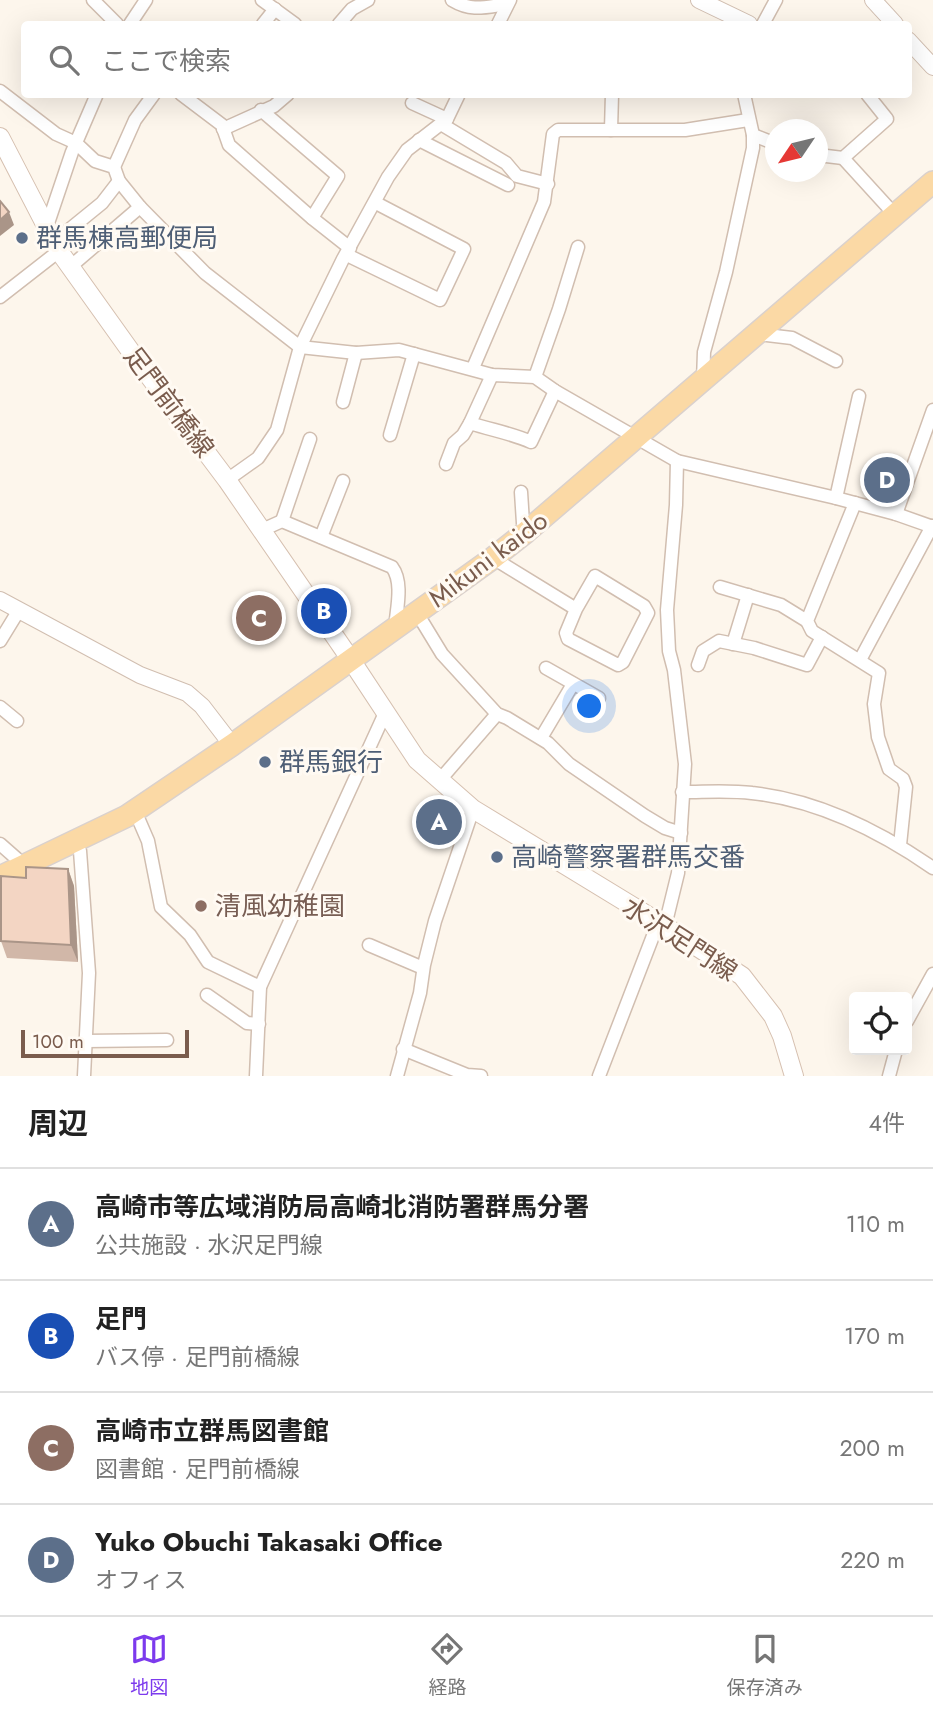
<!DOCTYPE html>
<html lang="ja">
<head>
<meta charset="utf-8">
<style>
	:root { --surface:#fff; --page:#f6f6f6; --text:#222; --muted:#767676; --line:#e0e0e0; --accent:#7c3aed }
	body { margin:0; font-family:Jost,"Noto Sans JP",sans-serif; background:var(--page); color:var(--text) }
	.controls { position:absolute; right:21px; bottom:21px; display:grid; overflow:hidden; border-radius:7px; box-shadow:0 7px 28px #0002 }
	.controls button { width:63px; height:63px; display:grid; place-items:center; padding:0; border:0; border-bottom:2px solid var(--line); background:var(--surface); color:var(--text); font:35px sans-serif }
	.compass { position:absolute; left:765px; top:119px; width:63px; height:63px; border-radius:50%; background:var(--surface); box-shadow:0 7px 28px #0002; rotate:235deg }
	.scale { position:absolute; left:21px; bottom:18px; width:168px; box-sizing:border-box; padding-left:7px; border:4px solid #7a5c4d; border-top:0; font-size:19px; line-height:24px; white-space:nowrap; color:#7a5c4d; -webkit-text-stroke:5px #fffaf3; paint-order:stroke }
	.you { position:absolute; left:590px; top:707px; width:24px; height:24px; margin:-18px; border:5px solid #fff; border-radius:50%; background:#1a73e8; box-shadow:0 0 0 10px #1a73e833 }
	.badge { display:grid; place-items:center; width:46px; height:46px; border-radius:50%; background:var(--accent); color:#fff; font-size:23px; font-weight:700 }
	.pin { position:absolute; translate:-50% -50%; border:4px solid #fff; box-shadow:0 2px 7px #0006 }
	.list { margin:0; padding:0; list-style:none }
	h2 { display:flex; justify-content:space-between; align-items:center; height:91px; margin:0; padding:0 28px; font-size:30px }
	h2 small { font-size:23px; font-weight:400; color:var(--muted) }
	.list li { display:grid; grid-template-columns:46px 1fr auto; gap:21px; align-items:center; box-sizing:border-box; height:112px; padding:0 28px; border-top:2px solid var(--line) }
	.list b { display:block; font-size:26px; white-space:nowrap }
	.list p { margin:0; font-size:23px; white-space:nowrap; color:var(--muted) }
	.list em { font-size:23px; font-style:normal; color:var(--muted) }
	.icon { flex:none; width:38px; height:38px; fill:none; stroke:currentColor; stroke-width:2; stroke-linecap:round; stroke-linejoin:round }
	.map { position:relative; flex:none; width:933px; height:1076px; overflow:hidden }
	.search { position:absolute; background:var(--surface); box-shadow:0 7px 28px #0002; left:21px; right:21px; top:21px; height:77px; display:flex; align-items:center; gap:18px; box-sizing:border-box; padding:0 24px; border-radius:7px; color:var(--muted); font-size:26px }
	.sheet { height:539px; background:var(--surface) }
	nav { display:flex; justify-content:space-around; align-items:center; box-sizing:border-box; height:98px; border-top:2px solid var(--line); background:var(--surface); font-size:19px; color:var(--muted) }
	nav a { display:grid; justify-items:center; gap:4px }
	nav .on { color:var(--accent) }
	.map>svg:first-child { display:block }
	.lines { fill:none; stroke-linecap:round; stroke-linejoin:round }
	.minor-casing { stroke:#d1beb0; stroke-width:15 }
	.tertiary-casing { stroke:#d1beb0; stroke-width:18 }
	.secondary-casing { stroke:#d6c0b0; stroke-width:20 }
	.primary-casing { stroke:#dad1cd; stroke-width:24 }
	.minor { stroke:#fff; stroke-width:12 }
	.tertiary { stroke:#fff; stroke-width:16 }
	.secondary { stroke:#fff; stroke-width:18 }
	.primary { stroke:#fbd9a5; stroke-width:21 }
	.wall { fill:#d1b7a8 }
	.shaded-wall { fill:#aa9588 }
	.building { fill:#f3d5c3; stroke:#aa9588; stroke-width:2 }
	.service-dot { fill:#5c6f8a; stroke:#fffaf3; stroke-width:2.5 }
	.education-dot { fill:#8d6e63; stroke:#fffaf3; stroke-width:2.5 }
	.labels { text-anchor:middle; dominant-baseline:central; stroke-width:6; stroke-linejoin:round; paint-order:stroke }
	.service-label { font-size:26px; fill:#4e5e75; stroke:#fffaf3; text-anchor:start }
	.street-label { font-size:26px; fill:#7a5c4d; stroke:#fffaf3 }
	.education-label { font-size:26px; fill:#785e54; stroke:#fffaf3; text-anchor:start }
</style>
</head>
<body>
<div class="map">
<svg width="933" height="1076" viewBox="0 0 933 1076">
	<rect width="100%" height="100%" fill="#fdf6ec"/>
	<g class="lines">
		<g class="minor-casing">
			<g id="minor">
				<polyline points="93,0 117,24"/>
				<polyline points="262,0 295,24"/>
				<path d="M452,0C472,12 485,7 507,4"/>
				<polyline points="130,24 146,0"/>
				<polyline points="263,24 275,9"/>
				<polyline points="339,24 352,9 368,0"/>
				<polyline points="498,24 510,0"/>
				<polyline points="763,24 776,0"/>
				<polyline points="0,91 56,134 76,143 95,161 114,167 119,181 140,207 205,273 300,347 356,353 399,350 492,375 535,377 555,391 677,461 836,498 896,514 933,527"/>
				<polyline points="181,94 222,125 229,145 312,218 350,248"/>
				<polyline points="412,103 447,119"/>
				<polyline points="261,110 338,176 312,218"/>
				<polyline points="441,124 506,163 517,176 548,184"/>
				<polyline points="223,129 274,106 288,94"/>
				<polyline points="611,130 612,94"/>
				<polyline points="753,135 776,144"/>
				<polyline points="419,140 508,185"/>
				<polyline points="818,155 843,158 887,119 867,94"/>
				<polyline points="843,158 895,215"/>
				<polyline points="114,167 135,120 154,94"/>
				<polyline points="46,229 72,152 97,94"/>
				<polyline points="54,242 102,203 119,181"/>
				<polyline points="347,255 440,300 464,249 376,203"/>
				<polyline points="70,267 140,207"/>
				<polyline points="0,297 59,251"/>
				<polyline points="757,334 792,338 836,361"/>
				<polyline points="473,368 544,202 553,134 558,130 685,130 748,120"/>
				<polyline points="535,377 559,309 578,247"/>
				<polyline points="703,380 704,352 726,272 753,148 753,135 744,94"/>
				<polyline points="343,402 356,353"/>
				<path d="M470,423C491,430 511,433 531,442L555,391"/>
				<polyline points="390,435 414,354"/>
				<polyline points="446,464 454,443 463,435 470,423 492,375"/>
				<polyline points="227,480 258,458 277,430 300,347 343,259 388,177 407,150 447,119 459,94"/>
				<polyline points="521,492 523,523 526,532"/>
				<polyline points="836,498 859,396"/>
				<polyline points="855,503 807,621 812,631 879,673 874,704 878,737 889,769 903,779 906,787 900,845"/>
				<polyline points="896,514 933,410"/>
				<polyline points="282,521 310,439"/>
				<path d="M262,530L282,521L392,567C404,583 396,611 395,629"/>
				<polyline points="321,537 343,481"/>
				<polyline points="493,558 576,609 595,576 644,606 648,613 623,662 618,665 568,639 566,633 576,609"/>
				<polyline points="720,587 781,605 807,621"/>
				<polyline points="417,613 442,654 497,714 507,718 548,743 569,764 645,816 665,828 681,833"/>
				<polyline points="0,641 19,610"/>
				<polyline points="733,644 748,595"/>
				<polyline points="860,660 932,526"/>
				<polyline points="698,665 703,651 719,641 754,648 807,665 822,637"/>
				<polyline points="546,668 599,698"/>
				<polyline points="0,707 17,721"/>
				<polyline points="541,738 573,684"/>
				<polyline points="439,781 497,714"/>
				<path d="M682,792C705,792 729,790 752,793C818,800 878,830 933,868"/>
				<polyline points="135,811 148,841 161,907 190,935 208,962 260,987"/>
				<polyline points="76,841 80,851 89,973 84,1076"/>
				<polyline points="0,844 25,866"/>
				<polyline points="665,926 678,873 685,764 674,670 669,651 667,610 676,505 677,461"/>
				<polyline points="369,945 423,968"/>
				<polyline points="207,995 247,1023 259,1024"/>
				<polyline points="907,1021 933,974"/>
				<polyline points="86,1041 167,1040"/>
				<polyline points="403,1049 467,1075 481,1076"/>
				<polyline points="256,1076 260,987 385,713"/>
				<polyline points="397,1076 420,993 424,965 435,921 473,809"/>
				<polyline points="599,1076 658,923"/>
				<polyline points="889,1076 896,1050"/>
			</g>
		</g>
		<g class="tertiary-casing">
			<g id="tertiary">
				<polyline points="699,0 749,24"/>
				<polyline points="873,0 895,24"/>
				<polyline points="908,40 933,67"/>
				<polyline points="0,600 140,675 187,693 202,706 232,745"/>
			</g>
		</g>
		<g class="secondary-casing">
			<polyline id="secondary" points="0,137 59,251 134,356 227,480 351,660 417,760 473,809 665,926 742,976 773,1016 782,1036 794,1076"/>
		</g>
		<g class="primary-casing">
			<polyline id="primary" points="0,877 127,816 232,745 493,558 526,532 933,182"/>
		</g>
		<use href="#minor" class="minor"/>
		<use href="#tertiary" class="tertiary"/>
		<use href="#secondary" class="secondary"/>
		<use href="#primary" class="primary"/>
	</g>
	<polygon class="wall" points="68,869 74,886 78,962 7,958 1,941"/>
	<g class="shaded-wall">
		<polygon points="9,212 14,225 0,236 0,220"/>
		<polygon points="68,869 74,886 78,962 71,945"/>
	</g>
	<g class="building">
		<polygon points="0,201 9,212 0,220"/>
		<polygon points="26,867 68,869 71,945 1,941 1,876 26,878"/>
	</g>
	<g class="service-dot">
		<circle cx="22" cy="238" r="7"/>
		<circle cx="265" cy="762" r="7"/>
		<circle cx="497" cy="857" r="7"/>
	</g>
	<circle class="education-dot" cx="201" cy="906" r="7"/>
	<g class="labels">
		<g class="service-label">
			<text x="36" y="238">群馬棟高郵便局</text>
			<text x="279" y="762">群馬銀行</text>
			<text x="511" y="857">高崎警察署群馬交番</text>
		</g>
		<g class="street-label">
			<text transform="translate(169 402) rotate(53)">足門前橋線</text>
			<text transform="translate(488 559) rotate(-37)">Mikuni kaido</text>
			<text transform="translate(680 939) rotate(33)">水沢足門線</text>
		</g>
		<g class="education-label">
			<text x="215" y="906">清風幼稚園</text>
		</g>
	</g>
</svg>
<div class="controls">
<button><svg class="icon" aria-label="locate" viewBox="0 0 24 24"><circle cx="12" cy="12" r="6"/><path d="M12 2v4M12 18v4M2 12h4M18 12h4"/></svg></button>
</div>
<svg class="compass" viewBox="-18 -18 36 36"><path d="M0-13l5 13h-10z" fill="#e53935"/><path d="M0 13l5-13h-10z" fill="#767676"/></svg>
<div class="scale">100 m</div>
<div class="you"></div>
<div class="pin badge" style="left:439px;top:822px;background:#5c6f8a">A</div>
<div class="pin badge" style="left:324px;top:611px;background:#1a4fb4">B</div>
<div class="pin badge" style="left:259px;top:618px;background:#8d6e63">C</div>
<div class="pin badge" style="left:887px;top:480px;background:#5c6f8a">D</div>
<div class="search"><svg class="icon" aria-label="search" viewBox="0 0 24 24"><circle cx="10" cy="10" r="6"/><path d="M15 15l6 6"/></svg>ここで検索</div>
</div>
<section class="sheet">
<h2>周辺<small>4件</small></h2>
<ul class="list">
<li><span class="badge" style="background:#5c6f8a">A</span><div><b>高崎市等広域消防局高崎北消防署群馬分署</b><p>公共施設 · 水沢足門線</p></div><em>110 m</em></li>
<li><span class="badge" style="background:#1a4fb4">B</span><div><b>足門</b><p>バス停 · 足門前橋線</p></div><em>170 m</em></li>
<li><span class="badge" style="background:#8d6e63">C</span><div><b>高崎市立群馬図書館</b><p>図書館 · 足門前橋線</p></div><em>200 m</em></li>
<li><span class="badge" style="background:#5c6f8a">D</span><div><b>Yuko Obuchi Takasaki Office</b><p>オフィス</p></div><em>220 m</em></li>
</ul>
</section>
<nav>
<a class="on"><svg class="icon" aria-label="map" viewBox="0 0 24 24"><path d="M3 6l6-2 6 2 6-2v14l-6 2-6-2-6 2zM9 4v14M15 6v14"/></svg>地図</a>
<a><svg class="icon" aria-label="directions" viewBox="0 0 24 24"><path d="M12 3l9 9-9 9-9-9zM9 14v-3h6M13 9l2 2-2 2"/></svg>経路</a>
<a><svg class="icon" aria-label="saved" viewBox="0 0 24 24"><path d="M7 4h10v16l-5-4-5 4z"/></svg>保存済み</a>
</nav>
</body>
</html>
